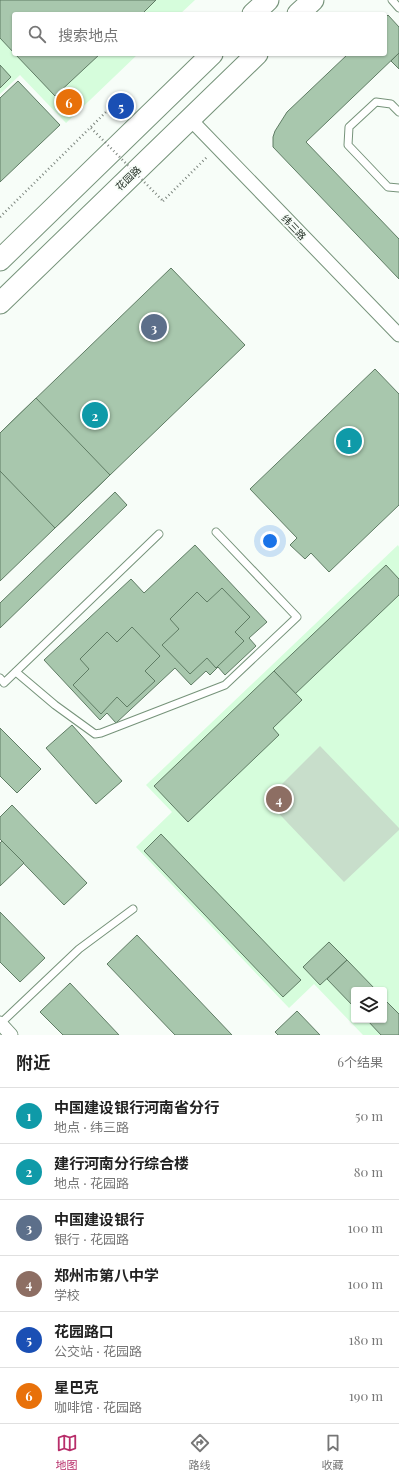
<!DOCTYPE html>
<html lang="zh">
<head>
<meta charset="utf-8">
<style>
	:root { --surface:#fff; --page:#f2f2f2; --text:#222; --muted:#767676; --line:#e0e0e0; --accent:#b82e6a }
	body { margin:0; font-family:"Playfair Display","Noto Sans SC",serif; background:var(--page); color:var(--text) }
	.controls { position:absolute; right:12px; bottom:12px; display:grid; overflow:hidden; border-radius:4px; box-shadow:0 1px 3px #0004 }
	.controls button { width:36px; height:36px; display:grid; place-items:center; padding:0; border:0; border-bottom:1px solid var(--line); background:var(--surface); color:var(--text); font:20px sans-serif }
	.you { position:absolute; left:270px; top:541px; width:14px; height:14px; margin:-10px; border:3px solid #fff; border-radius:50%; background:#1a73e8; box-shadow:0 0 0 6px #1a73e833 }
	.badge { display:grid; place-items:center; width:26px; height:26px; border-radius:50%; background:var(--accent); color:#fff; font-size:13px; font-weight:700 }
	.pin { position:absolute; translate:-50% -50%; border:2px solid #fff; box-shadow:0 1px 4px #0006 }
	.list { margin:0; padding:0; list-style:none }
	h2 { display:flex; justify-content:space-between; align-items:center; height:52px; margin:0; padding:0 16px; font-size:17px }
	h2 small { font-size:13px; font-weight:400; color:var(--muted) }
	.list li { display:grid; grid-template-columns:26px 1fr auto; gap:12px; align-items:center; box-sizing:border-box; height:56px; padding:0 16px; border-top:1px solid var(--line) }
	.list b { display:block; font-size:15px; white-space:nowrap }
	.list p { margin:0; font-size:13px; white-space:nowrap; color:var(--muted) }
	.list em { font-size:13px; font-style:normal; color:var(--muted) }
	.icon { flex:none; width:22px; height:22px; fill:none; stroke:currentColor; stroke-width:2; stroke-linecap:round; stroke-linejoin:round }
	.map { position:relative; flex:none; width:399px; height:1035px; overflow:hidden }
	.search { position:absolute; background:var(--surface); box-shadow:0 1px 3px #0004; left:12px; right:12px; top:12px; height:44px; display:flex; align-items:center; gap:10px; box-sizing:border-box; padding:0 14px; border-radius:4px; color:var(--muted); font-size:15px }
	.sheet { height:388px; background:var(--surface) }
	nav { display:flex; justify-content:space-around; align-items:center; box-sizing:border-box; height:56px; border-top:1px solid var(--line); background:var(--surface); font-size:11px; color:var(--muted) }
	nav a { display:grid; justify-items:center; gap:2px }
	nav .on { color:var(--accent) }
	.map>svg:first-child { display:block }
	.built { fill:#d6fddc; fill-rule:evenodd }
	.green { fill:#c8decb }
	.building { fill:#a8c7ad; stroke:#5f7c64 }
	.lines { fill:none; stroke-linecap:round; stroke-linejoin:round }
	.service-casing { stroke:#76937a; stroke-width:9 }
	.minor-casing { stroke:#76937a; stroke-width:15 }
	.primary-casing { stroke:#76937a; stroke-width:23 }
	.path { stroke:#7d867f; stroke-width:2.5; stroke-dasharray:1 3; stroke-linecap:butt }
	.service { stroke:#fff; stroke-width:7 }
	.minor { stroke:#fff; stroke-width:13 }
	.primary { stroke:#fff; stroke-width:21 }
	.path-bridge { stroke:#7d867f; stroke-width:2.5; stroke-dasharray:1 3; stroke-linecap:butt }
	.labels { text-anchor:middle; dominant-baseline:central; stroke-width:3.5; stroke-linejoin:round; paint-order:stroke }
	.street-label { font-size:10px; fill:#18241a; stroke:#f7fdf8 }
</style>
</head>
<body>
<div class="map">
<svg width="399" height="1035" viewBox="0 0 399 1035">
	<rect width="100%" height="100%" fill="#f7fdf8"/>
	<g class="built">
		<polygon points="0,0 195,0 180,14 14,14 14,54 138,54 66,123 20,75 0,94"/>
		<path d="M398,545L399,547V1035H363L314,984L289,1008L136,847L172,812L146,785ZM354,990H384V1020H354Z"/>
	</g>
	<polygon class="green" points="320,746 399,828 399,830 344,882 266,800"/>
	<g class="building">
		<polygon points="0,0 156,0 142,14 14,14 14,53 0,38"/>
		<polygon points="388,15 399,27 399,53 306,142 399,239 399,279 273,147 273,137 275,131 287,112 348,54 385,54 385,18"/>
		<polygon points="399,53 399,69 391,61"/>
		<polygon points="15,54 100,54 55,96"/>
		<polygon points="0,65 11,77 0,88"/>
		<polygon points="18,81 60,125 0,182 0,98"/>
		<polygon points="171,268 245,345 0,581 0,433"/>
		<polygon points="375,369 399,394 399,505 329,572 311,553 305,559 290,545 297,538 250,489"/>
		<polygon points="36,398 110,475 55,528 0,471 0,433"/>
		<polygon points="115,492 127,505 0,628 0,603"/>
		<polygon points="195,545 267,622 249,638 256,646 225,675 218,667 210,675 206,671 191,685 175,668 116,723 107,713 100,720 44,660 131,579 144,593"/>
		<polygon points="386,565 399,579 399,595 295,694 274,671"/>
		<polygon points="222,588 250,617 235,632 244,641 216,668 207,658 190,674 162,645 179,629 170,619 197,592 207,602"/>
		<polygon points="132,627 160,656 145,671 155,681 127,707 117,697 101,714 73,685 89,669 80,659 107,632 117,642"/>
		<polygon points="274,671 302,700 273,728 279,735 188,822 154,786"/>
		<polygon points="72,725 122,781 96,804 46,748"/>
		<polygon points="0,728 41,769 17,793 0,776"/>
		<polygon points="12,805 87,883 64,905 0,839 0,817"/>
		<polygon points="161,834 301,980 283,997 144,851"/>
		<polygon points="2,841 24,863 0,886 0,843"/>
		<polygon points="0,912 45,958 20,982 0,962"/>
		<polygon points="137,935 232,1035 175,1035 107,964"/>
		<polygon points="329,942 347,960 320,985 303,967"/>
		<polygon points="347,960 376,990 354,990 354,1007 327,979"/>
		<polygon points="70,983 119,1035 63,1035 40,1012"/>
		<polygon points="384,999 399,1014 399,1035 381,1035 367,1020 384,1020"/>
		<polygon points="297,1011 320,1035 278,1035 275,1032"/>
	</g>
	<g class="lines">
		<g class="service-casing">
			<g id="service">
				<polyline points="392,0 399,8"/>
				<polyline points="399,112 391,104 376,102 349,127 348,145 388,187 399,188"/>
				<polyline points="16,672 55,705 95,734 101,733 225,685 297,617 216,532"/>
				<polyline points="0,678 4,683 159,534"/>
				<polyline points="0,1024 79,949 133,909"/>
			</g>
		</g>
		<g class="minor-casing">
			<g id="minor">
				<polyline points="190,119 399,335"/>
				<polyline points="0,1023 11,1035"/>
			</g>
		</g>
		<g class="primary-casing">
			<g id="primary">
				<polyline points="253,14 268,0"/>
				<polyline points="298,14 313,0"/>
				<polyline points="0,260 212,54"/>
				<polyline points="0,303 257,54"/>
			</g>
		</g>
		<g class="path">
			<polyline points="163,201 207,157"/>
			<polyline points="0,217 107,111"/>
		</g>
		<use href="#service" class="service"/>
		<use href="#minor" class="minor"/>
		<use href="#primary" class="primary"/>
		<polyline class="path-bridge" points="91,128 163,201"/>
	</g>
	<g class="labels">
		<g class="street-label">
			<text transform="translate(128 178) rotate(-44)">花园路</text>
			<text transform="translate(294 227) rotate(46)">纬三路</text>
		</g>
	</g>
</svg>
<div class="controls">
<button><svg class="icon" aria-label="layers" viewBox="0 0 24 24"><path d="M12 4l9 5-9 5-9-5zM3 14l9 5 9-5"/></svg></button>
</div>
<div class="you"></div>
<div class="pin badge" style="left:349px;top:441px;background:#0f9aa8">1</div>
<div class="pin badge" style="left:95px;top:415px;background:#0f9aa8">2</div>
<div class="pin badge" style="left:154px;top:327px;background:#5c6f8a">3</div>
<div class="pin badge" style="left:279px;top:799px;background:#8d6e63">4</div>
<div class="pin badge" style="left:121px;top:106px;background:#1a4fb4">5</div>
<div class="pin badge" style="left:69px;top:102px;background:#e8710a">6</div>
<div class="search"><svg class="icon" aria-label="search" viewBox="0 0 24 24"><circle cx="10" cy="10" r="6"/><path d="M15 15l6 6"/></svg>搜索地点</div>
</div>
<section class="sheet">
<h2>附近<small>6个结果</small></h2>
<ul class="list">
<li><span class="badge" style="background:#0f9aa8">1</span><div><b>中国建设银行河南省分行</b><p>地点 · 纬三路</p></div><em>50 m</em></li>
<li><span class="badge" style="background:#0f9aa8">2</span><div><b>建行河南分行综合楼</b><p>地点 · 花园路</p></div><em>80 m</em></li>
<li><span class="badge" style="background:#5c6f8a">3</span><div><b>中国建设银行</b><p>银行 · 花园路</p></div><em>100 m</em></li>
<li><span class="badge" style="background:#8d6e63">4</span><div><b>郑州市第八中学</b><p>学校</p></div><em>100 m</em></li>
<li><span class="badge" style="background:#1a4fb4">5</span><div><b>花园路口</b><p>公交站 · 花园路</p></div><em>180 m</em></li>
<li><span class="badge" style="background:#e8710a">6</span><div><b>星巴克</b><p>咖啡馆 · 花园路</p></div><em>190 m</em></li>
</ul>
</section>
<nav>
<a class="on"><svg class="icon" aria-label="map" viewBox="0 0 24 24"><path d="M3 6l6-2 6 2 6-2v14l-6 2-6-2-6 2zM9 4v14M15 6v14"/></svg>地图</a>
<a><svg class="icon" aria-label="directions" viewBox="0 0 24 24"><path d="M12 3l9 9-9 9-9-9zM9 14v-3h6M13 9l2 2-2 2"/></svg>路线</a>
<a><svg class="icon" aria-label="saved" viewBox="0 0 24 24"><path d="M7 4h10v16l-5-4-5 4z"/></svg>收藏</a>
</nav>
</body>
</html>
